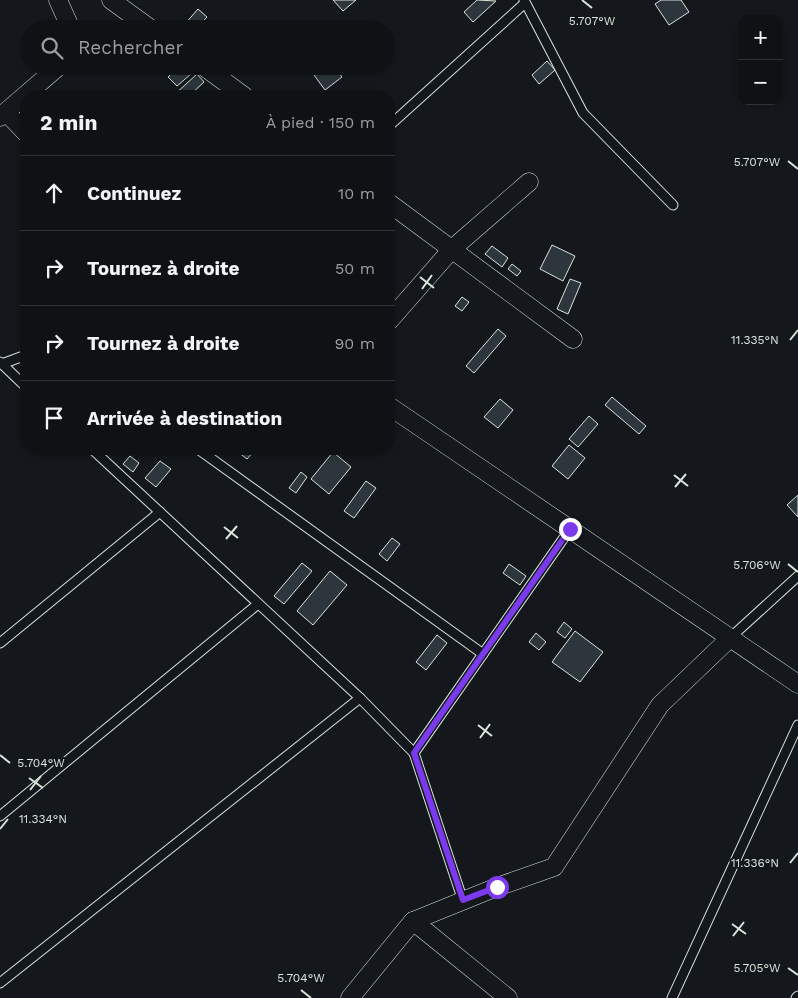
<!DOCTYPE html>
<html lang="fr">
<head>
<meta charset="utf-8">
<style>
	:root { --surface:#0f1215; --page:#1d2022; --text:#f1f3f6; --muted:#9b9ea0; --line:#2f3234 }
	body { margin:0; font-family:"Work Sans",sans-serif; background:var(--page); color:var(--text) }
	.controls { position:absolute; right:15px; top:15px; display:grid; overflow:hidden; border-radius:10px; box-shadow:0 2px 8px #0003 }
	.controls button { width:45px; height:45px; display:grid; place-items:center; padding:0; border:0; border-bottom:1px solid var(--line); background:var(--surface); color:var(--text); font:25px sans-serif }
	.stop { position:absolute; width:15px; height:15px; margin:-11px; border:4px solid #7c3aed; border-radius:50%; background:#fff }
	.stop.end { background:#7c3aed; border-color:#fff; box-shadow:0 1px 5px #0008 }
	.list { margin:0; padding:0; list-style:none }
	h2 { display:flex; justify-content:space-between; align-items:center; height:65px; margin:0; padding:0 20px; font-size:21px }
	h2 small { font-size:16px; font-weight:400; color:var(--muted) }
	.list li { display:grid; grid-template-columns:32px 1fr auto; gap:15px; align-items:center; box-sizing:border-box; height:75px; padding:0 20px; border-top:1px solid var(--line) }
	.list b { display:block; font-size:19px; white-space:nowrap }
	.list em { font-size:16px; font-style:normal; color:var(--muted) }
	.icon { flex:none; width:28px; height:28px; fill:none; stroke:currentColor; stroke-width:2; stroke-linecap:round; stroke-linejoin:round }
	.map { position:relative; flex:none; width:798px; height:998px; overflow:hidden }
	.search { position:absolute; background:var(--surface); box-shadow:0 2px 8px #0003; left:20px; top:20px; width:375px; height:55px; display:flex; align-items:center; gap:12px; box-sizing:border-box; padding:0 18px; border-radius:28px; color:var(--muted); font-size:19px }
	.panel { position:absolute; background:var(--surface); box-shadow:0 2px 8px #0003; left:20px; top:90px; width:375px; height:365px; border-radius:20px }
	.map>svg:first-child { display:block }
	.building { fill:#2c363c; stroke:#d8e6dc }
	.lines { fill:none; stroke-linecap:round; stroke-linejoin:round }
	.lane-casing { stroke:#d8e6dc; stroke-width:11 }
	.street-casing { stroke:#d8e6dc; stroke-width:19 }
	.lane { stroke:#14181c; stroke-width:9 }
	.street { stroke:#14181c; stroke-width:18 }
	.route { stroke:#7c3aed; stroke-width:6 }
	.ticks { fill:none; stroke:#d8e6dc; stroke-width:2 }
	.ticks-label { font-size:12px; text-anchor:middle; fill:#d8e6dc; stroke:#14181c; stroke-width:4; stroke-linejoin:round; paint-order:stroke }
</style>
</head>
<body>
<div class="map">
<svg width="798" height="998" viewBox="0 0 798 998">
	<rect width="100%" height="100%" fill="#14181c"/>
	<g class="building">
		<polygon points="333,0 356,0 343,11"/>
		<polygon points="477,0 496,1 473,22 464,12"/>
		<polygon points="661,0 681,0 689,12 669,25 655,4"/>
		<polygon points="198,9 207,17 196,29 188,29 184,25"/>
		<polygon points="547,61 555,70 539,84 532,75"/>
		<polygon points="180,66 185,66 191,74 177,86 168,77"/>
		<polygon points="317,66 334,66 342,77 325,90 311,71"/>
		<polygon points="197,74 204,82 189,96 177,96 175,94"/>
		<polygon points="552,245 575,256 563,281 540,269"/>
		<polygon points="492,246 508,258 502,267 485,254"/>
		<polygon points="512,264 521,271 517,276 508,269"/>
		<polygon points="570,279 581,283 568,314 557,309"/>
		<polygon points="462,297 469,302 462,311 455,306"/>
		<polygon points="498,329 506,336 474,373 466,366"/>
		<polygon points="612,397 646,426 639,434 605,405"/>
		<polygon points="500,399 513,410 498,428 484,417"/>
		<polygon points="589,416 598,424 578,447 569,439"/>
		<polygon points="569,445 585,458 568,479 552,466"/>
		<polygon points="234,449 256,449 247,459"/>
		<polygon points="333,452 351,467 329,494 311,479"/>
		<polygon points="130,456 139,463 133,472 123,464"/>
		<polygon points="160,461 171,469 156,487 145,478"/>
		<polygon points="301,472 307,477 296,493 289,488"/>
		<polygon points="366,481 376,488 354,518 344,511"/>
		<polygon points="798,495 798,517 787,505"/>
		<polygon points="392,538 400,544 387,561 379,554"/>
		<polygon points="302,563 312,571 284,604 274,596"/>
		<polygon points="509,564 526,576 520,585 503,573"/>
		<polygon points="330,571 347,585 313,625 297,611"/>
		<polygon points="564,622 572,629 565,638 557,632"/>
		<polygon points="575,631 603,652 580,682 552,662"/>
		<polygon points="536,633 546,642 539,650 529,642"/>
		<polygon points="437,635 447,643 426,670 416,662"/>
	</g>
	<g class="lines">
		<g class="lane-casing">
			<g id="lane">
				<polyline points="524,0 583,113 673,205"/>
				<polyline points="389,126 525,3"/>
				<polyline points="0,362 26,387"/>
				<polyline points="2,364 26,355"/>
				<polyline points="92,449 360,698 414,753"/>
				<polyline points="198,449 483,654"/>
				<polyline points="730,638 798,576"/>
				<polyline points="0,643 160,512"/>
				<polyline points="0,816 258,604"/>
				<polyline points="463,901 414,753 570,529"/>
				<polyline points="0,983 360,698"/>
				<polyline points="672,998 798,725"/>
				<polyline points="796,998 798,996"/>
			</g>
		</g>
		<g class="street-casing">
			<g id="street">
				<polyline points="58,0 71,29"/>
				<polyline points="111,0 151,29"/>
				<polyline points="203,66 244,96"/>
				<polyline points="6,112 26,133"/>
				<polyline points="0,117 59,66"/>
				<polyline points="389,203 573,339"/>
				<polyline points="389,321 452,249 529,182"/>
				<polyline points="389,406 798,684"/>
				<polyline points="413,921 508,998"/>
				<polyline points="350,998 413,921 497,887 554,867 660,705 730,638"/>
			</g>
		</g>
		<use href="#lane" class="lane"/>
		<use href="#street" class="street"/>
	</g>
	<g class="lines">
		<polyline class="route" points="497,887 463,900 414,753 570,529"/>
	</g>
	<path class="ticks" d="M582,0L592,8M788,161L798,169M420,277L434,288M422,289L432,275M790,340L798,330M674,475L688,486M675,487L686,474M224,527L238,538M226,539L237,526M788,564L798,572M478,725L492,736M480,738L490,724M0,755L10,763M29,778L43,788M30,790L41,776M0,829L8,819M790,863L798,853M732,924L746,934M733,936L744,922M788,968L798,975M301,990L311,998"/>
	<g class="ticks-label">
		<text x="592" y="25">5.707°W</text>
		<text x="757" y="166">5.707°W</text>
		<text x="755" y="344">11.335°N</text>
		<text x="757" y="569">5.706°W</text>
		<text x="41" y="767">5.704°W</text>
		<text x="43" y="823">11.334°N</text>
		<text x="755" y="867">11.336°N</text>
		<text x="757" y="972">5.705°W</text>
		<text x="301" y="982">5.704°W</text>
	</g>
</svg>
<div class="controls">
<button>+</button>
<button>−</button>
</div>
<div class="stop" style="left:497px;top:887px"></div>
<div class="stop end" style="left:570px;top:529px"></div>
<div class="search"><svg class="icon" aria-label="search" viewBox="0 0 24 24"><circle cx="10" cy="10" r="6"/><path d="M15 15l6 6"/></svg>Rechercher</div>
<section class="panel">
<h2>2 min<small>À pied · 150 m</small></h2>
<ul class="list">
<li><svg class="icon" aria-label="ahead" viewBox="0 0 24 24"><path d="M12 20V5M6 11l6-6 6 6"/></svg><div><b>Continuez</b></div><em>10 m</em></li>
<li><svg class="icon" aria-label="right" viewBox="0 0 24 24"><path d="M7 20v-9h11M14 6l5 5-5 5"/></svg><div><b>Tournez à droite</b></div><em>50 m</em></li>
<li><svg class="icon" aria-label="right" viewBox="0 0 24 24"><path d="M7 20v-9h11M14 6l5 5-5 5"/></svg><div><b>Tournez à droite</b></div><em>90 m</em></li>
<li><svg class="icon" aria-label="arrive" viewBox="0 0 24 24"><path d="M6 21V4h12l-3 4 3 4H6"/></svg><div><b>Arrivée à destination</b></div></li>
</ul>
</section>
</div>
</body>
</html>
